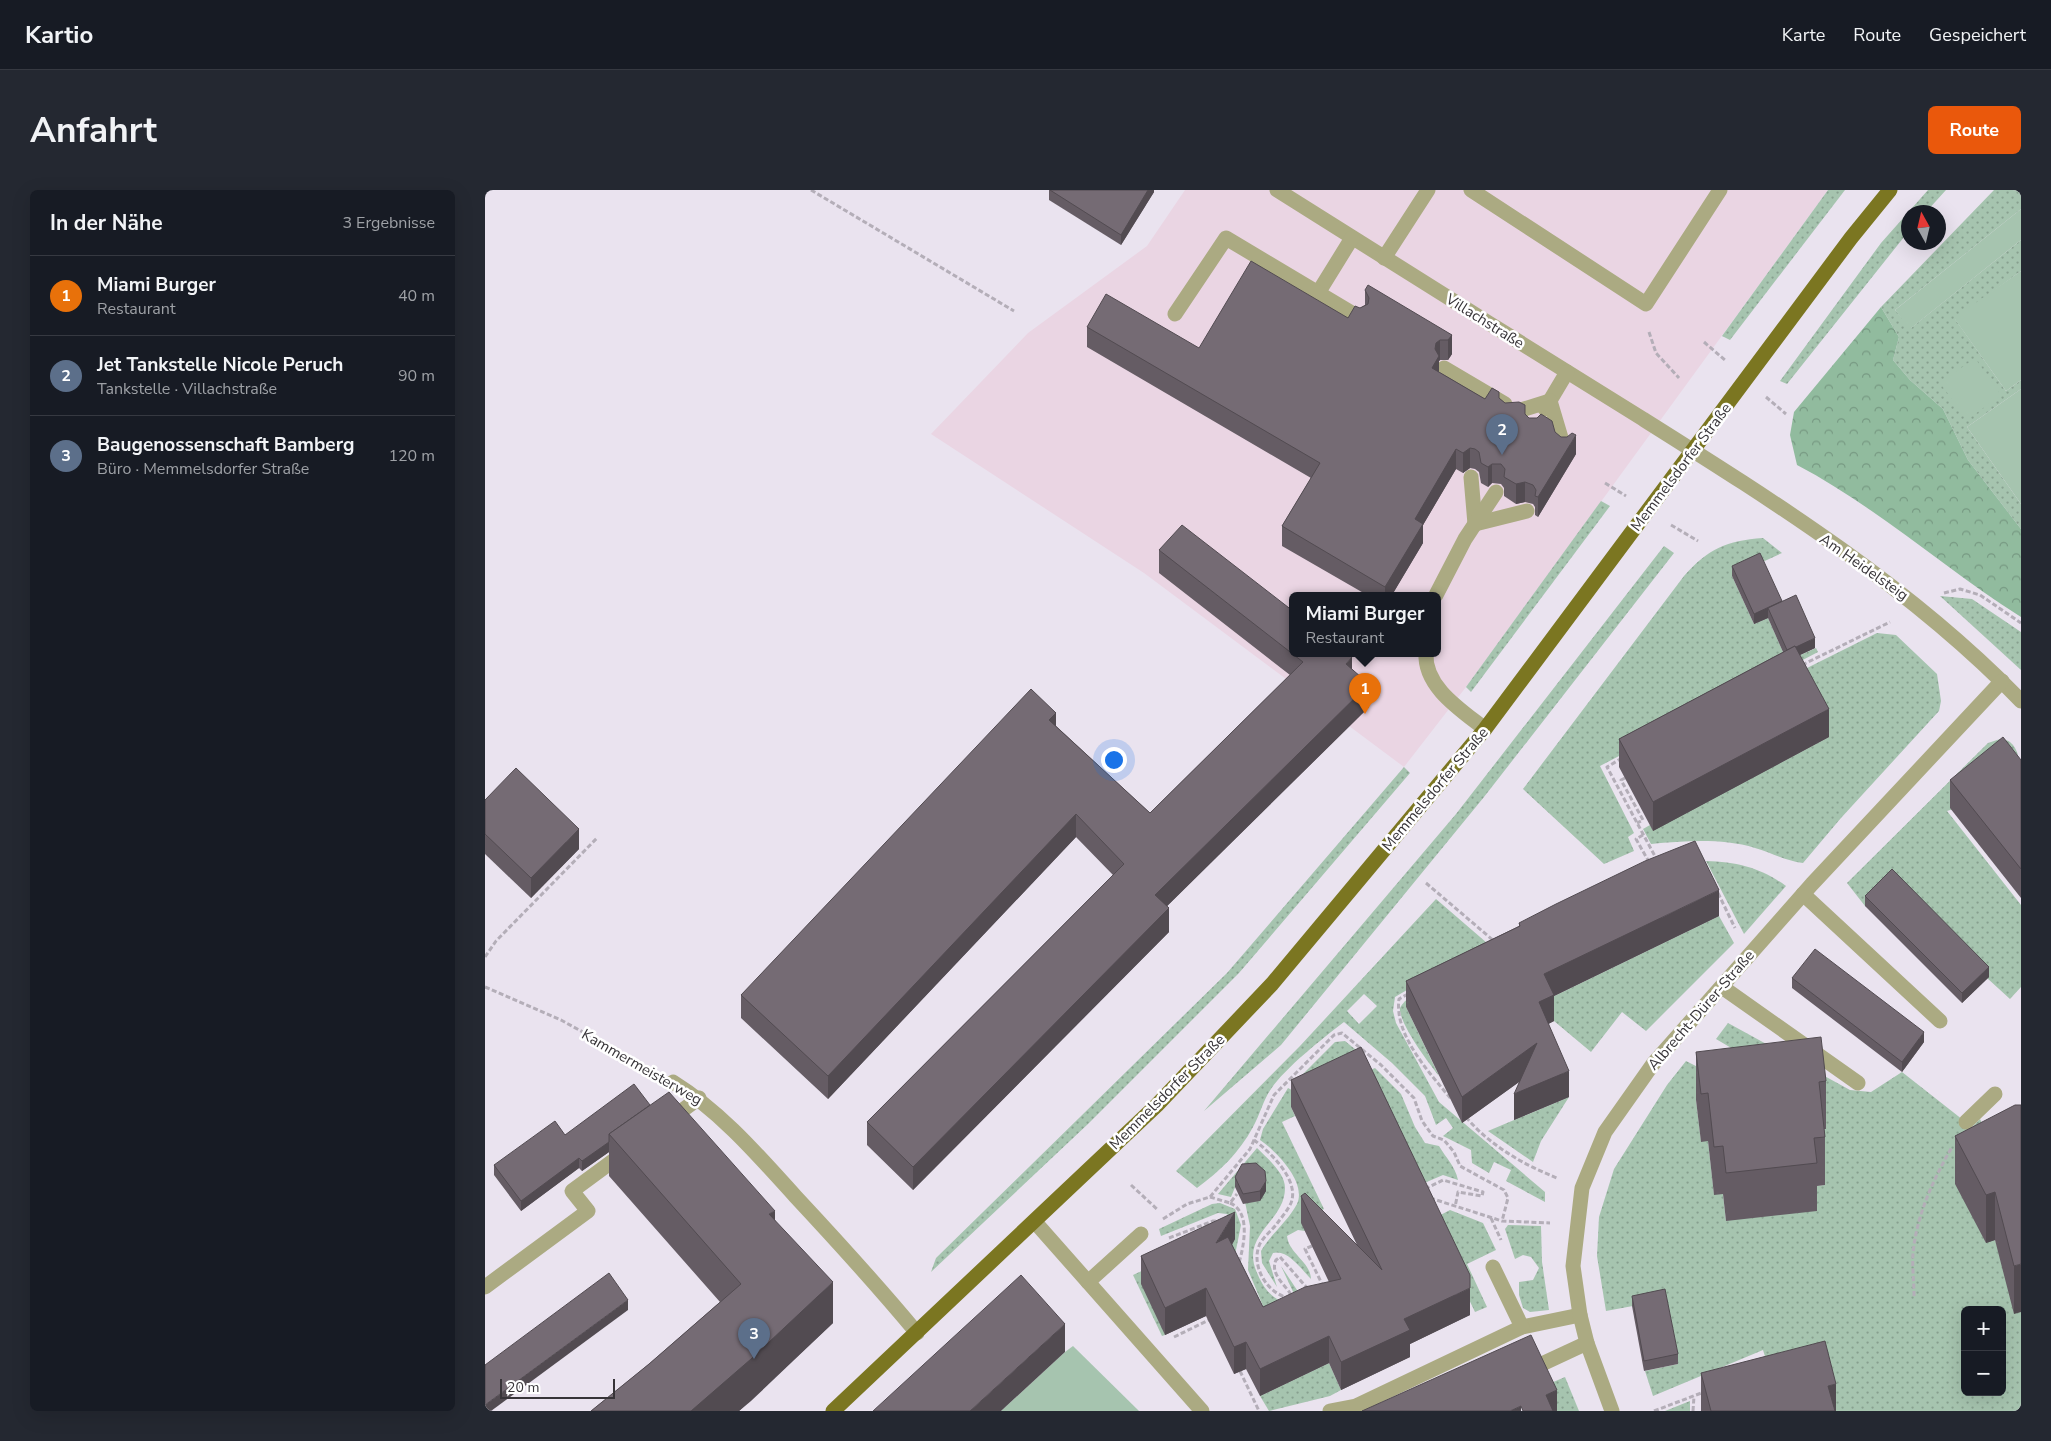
<!DOCTYPE html>
<html lang="de">
<head>
<meta charset="utf-8">
<style>
	:root { --surface:#171b24; --page:#242831; --text:#f1f3f6; --muted:#9ea1a6; --line:#363941; --accent:#ea580c }
	body { margin:0; font-family:"Nunito Sans",sans-serif; background:var(--page); color:var(--text) }
	.controls { position:absolute; right:15px; bottom:15px; display:grid; overflow:hidden; border-radius:8px; box-shadow:0 5px 20px #0002 }
	.controls button { width:45px; height:45px; display:grid; place-items:center; padding:0; border:0; border-bottom:1px solid var(--line); background:var(--surface); color:var(--text); font:25px sans-serif }
	.compass { position:absolute; left:1416px; top:15px; width:45px; height:45px; border-radius:50%; background:var(--surface); box-shadow:0 5px 20px #0002; rotate:352deg }
	.scale { position:absolute; left:15px; bottom:12px; width:115px; box-sizing:border-box; padding-left:5px; border:2px solid #373438; border-top:0; font-size:14px; line-height:18px; white-space:nowrap; color:#373438; -webkit-text-stroke:4px #fff; paint-order:stroke }
	.you { position:absolute; left:628px; top:569px; width:18px; height:18px; margin:-12px; border:4px solid #fff; border-radius:50%; background:#1a73e8; box-shadow:0 0 0 8px #1a73e833 }
	.badge { display:grid; place-items:center; width:32px; height:32px; border-radius:50%; background:var(--accent); color:#fff; font-size:16px; font-weight:700 }
	.pin { position:absolute; translate:-50% -41px; filter:drop-shadow(0 1px 2px #0008) }
	.pin::after { content:''; position:absolute; top:26px; width:18px; height:15px; background:inherit; clip-path:polygon(0 0,100% 0,50% 100%) }
	.popup { position:absolute; left:804px; top:402px; width:152px; height:65px; box-sizing:border-box; display:grid; place-content:center; border-radius:8px; background:var(--surface); filter:drop-shadow(0 1px 4px #0005); font-size:16px; white-space:nowrap; color:var(--muted) }
	.popup b { font-size:19px; color:var(--text) }
	.popup::after { content:''; position:absolute; left:50%; top:100%; margin-left:-10px; border:10px solid transparent; border-top-color:var(--surface) }
	.list { margin:0; padding:0; list-style:none }
	h2 { display:flex; justify-content:space-between; align-items:center; height:65px; margin:0; padding:0 20px; font-size:21px }
	h2 small { font-size:16px; font-weight:400; color:var(--muted) }
	.list li { display:grid; grid-template-columns:32px 1fr auto; gap:15px; align-items:center; box-sizing:border-box; height:80px; padding:0 20px; border-top:1px solid var(--line) }
	.list b { display:block; font-size:19px; white-space:nowrap }
	.list p { margin:0; font-size:16px; white-space:nowrap; color:var(--muted) }
	.list em { font-size:16px; font-style:normal; color:var(--muted) }
	.map { position:relative; flex:none; width:1536px; height:1221px; overflow:hidden; border-radius:8px }
	header { display:flex; align-items:center; gap:30px; box-sizing:border-box; height:70px; padding:0 25px; background:var(--surface); border-bottom:1px solid var(--line) }
	header strong { font-size:24px }
	nav { display:flex; gap:28px; margin-inline-start:auto; font-size:18px }
	.intro { display:flex; align-items:center; justify-content:space-between; box-sizing:border-box; height:120px; padding:0 30px }
	h1 { margin:0; font-size:35px }
	.button { padding:12px 22px; border-radius:8px; background:var(--accent); color:#fff; font-size:18px; font-weight:700 }
	main { display:flex; gap:30px; padding:0 30px }
	aside { flex:1; background:var(--surface); border-radius:8px; box-shadow:0 5px 20px #0002 }
	.map>svg:first-child { display:block }
	.commercial { fill:#ead5e3; fill-rule:evenodd }
	.grass { fill:url(#grass-dots); fill-rule:evenodd }
	.forest { fill:url(#forest-crowns) }
	.garden { fill:#a6c4af }
	.lines { fill:none; stroke-linecap:round; stroke-linejoin:round }
	.path { stroke:#b4aeb8; stroke-width:3; stroke-dasharray:5 2.5; stroke-linecap:butt }
	.minor { stroke:#abaa82; stroke-width:15 }
	.major { stroke:#7b7621; stroke-width:15 }
	.wall { fill:#655c64 }
	.shaded-wall { fill:#524b51 }
	.building { fill:#756b74; stroke:#524b51 }
	.labels { text-anchor:middle; dominant-baseline:central; stroke-width:5; stroke-linejoin:round; paint-order:stroke }
	.street-label { font-size:15px; fill:#373438; stroke:#fff }
</style>
</head>
<body>
<header>
<strong>Kartio</strong>
<nav><a>Karte</a><a>Route</a><a>Gespeichert</a></nav>
</header>
<div class="intro"><h1>Anfahrt</h1><a class="button">Route</a></div>
<main>
<aside>
<h2>In der Nähe<small>3 Ergebnisse</small></h2>
<ul class="list">
<li><span class="badge" style="background:#e8710a">1</span><div><b>Miami Burger</b><p>Restaurant</p></div><em>40 m</em></li>
<li><span class="badge" style="background:#5c6f8a">2</span><div><b>Jet Tankstelle Nicole Peruch</b><p>Tankstelle · Villachstraße</p></div><em>90 m</em></li>
<li><span class="badge" style="background:#5c6f8a">3</span><div><b>Baugenossenschaft Bamberg</b><p>Büro · Memmelsdorfer Straße</p></div><em>120 m</em></li>
</ul>
</aside>
<div class="map">
<svg width="1536" height="1221" viewBox="0 0 1536 1221">
	<defs>
		<pattern id="grass-dots" width="8" height="8" patternUnits="userSpaceOnUse" patternTransform="scale(1.25)"><rect width="8" height="8" fill="#a6c4af"/><path d="M2 2h.1M6 6h.1" fill="none" stroke="#88a08f" stroke-width="1.8" stroke-linecap="round"/></pattern>
		<pattern id="forest-crowns" width="20" height="18" patternUnits="userSpaceOnUse" patternTransform="scale(1.25)"><rect width="20" height="18" fill="#91bb9e"/><path d="M2 6a3 3 0 1 1 6 0M12 15a3 3 0 1 1 6 0" fill="none" stroke="#779982"/></pattern>
	</defs>
	<rect width="100%" height="100%" fill="#eae3ef"/>
	<path class="commercial" d="M700,0H1343L981,497L919,577L659,383L446,244L543,143L662,56ZM808,405H952V463H808Z"/>
	<g class="grass">
		<polygon points="1343,0 1360,0 1245,150 1237,146"/>
		<polygon points="1443,0 1461,0 1441,22 1424,22 1423,42 1302,194 1295,191 1396,53"/>
		<polygon points="1509,0 1536,0 1536,19 1410,120 1426,138 1536,50 1536,81 1470,129 1521,201 1536,190 1536,199 1482,237 1536,314 1536,339 1483,270 1458,219 1425,190 1408,170 1414,147 1396,117"/>
		<polygon points="1116,311 1125,316 986,502 981,497"/>
		<path d="M1278,348L1297,363L1247,386L1269,434L1283,428L1302,471L1331,458L1333,462L1115,576L1149,643L1143,647L1149,661L1119,674L1038,599L1199,386C1224,358 1241,351 1278,348Z"/>
		<polygon points="1179,356 1189,363 999,607 796,855 719,921 971,624"/>
		<polygon points="1455,406 1487,409 1536,442 1536,480"/>
		<path d="M1392,443L1411,445L1452,484L1456,511L1454,521L1356,628L1318,673C1301,671 1287,663 1270,658C1237,648 1200,651 1166,654L1158,639L1165,635L1168,640L1344,547L1310,484Z"/>
		<path d="M1515,549C1536,549 1536,579 1536,598L1462,621L1536,715V797L1525,809L1502,788L1380,716L1362,693L1503,553Z"/>
		<polygon points="919,577 925,583 754,783 603,934 446,1082 451,1068 742,783"/>
		<path d="M1221,671C1253,672 1276,678 1301,696L1259,744Z"/>
		<path d="M951,709L1002,753L910,807L908,821L911,833L954,912L1060,1002V1012L1021,991L1026,980L1009,972L1004,983L987,973L986,960L958,946L968,938L961,928L951,935L940,906L907,873L859,832C837,849 801,877 786,899C778,910 775,925 768,937C754,963 735,981 712,998L691,981L815,856ZM879,804L892,816L874,834L862,821Z"/>
		<polygon points="1234,726 1249,753 1161,841 1137,822 1106,862 1069,831 1059,811"/>
		<path d="M1010,758L921,817L954,886C943,872 918,839 915,821C914,817 918,814 920,811Z"/>
		<path d="M1243,833L1365,900L1386,902L1417,882L1487,937L1495,929L1515,971L1471,994L1501,1052L1510,1050L1536,1122V1221H1345L1283,1176L1278,1160L1168,1206L1160,1181L1193,1174L1180,1110L1121,1121L1112,1066L1114,1027L1129,979L1182,895L1201,871L1264,903L1211,910L1216,951H1223L1229,1004H1238L1241,1031L1329,996L1340,995L1334,940L1341,939L1314,898L1231,849ZM1480,1120H1517V1202H1480Z"/>
		<polygon points="860,851 876,864 814,888 850,852"/>
		<path d="M890,878L916,904L930,937L940,953L954,956C961,968 970,976 973,990L958,985L930,997L876,884Z"/>
		<path d="M803,898L824,909L806,917L810,926L797,932L839,1019L819,1029L820,1041L813,1040L802,1046C804,1064 825,1071 826,1089C816,1079 803,1059 788,1063L784,1071L792,1097L777,1073L776,1061C786,1044 803,1031 812,1014C822,992 791,961 775,950L778,939Z"/>
		<polygon points="1084,907 1056,951 1048,972 1003,941"/>
		<path d="M772,958C782,968 800,983 800,998C800,1033 753,1044 773,1085C779,1099 786,1107 801,1114L810,1106L796,1076L818,1109L788,1140L763,1080L765,1036L760,1012H769L777,1007L751,995L746,1007L733,1004Z"/>
		<polygon points="735,1013 750,1019 756,1035 749,1070 734,1057 746,1029 742,1024 733,1023 676,1046 674,1039 727,1014"/>
		<polygon points="965,1020 998,1033 1011,1060 982,1074 1002,1117 990,1122 946,1030"/>
		<polygon points="1023,1035 1056,1036 1057,1072 1064,1120 1045,1122 1038,1118 1034,1105 1034,1092 1048,1090 1054,1078 1046,1067 1038,1065 1030,1069 1020,1039"/>
		<polygon points="678,1071 680,1145 677,1146 648,1085"/>
		<polygon points="844,1173 856,1200 845,1206 784,1221 775,1206"/>
		<polygon points="1080,1187 1094,1221 1061,1221 1059,1196"/>
		<polygon points="1205,1211 1205,1221 1180,1221"/>
	</g>
	<path class="forest" d="M1396,117L1414,147L1408,170L1425,190L1458,219L1483,270L1536,339V427C1460,379 1392,317 1312,275L1305,245L1309,222Z"/>
	<g class="garden">
		<polygon points="1536,19 1536,50 1425,139 1410,120"/>
		<polygon points="1536,81 1536,190 1521,201 1469,128"/>
		<polygon points="1490,168 1516,205 1482,230 1455,193"/>
		<polygon points="1536,199 1536,314 1482,237"/>
		<polygon points="588,1156 654,1221 516,1221 580,1162"/>
	</g>
	<g class="lines">
		<g class="path">
			<polyline points="326,0 529,121"/>
			<polyline points="1164,142 1171,163 1194,188"/>
			<polyline points="1219,152 1241,171"/>
			<polyline points="1281,207 1301,224"/>
			<polyline points="1120,293 1141,306"/>
			<polyline points="1186,335 1213,351"/>
			<polyline points="1459,403 1475,399 1495,405 1536,433"/>
			<polyline points="1317,475 1405,432"/>
			<polyline points="1137,568 1122,577 1172,670"/>
			<polyline points="1140,588 1136,590 1158,630 1152,633"/>
			<polyline points="1158,645 1151,649 1164,672"/>
			<polyline points="941,693 1009,751"/>
			<polyline points="1233,703 1250,738"/>
			<polyline points="0,767 11,751 112,648"/>
			<polyline points="0,797 76,830 165,879"/>
			<path d="M923,804L914,809C909,845 944,882 966,909"/>
			<path d="M981,927C1004,955 1039,975 1072,988"/>
			<path d="M769,950C785,962 815,990 806,1013C803,1020 796,1028 791,1035C786,1041 777,1048 774,1056C766,1077 783,1105 805,1108V1103C798,1093 785,1083 791,1070L795,1067L823,1099"/>
			<polyline points="646,995 673,1020"/>
			<polyline points="940,999 958,990 998,1002 997,1006 973,1002 970,1017"/>
			<polyline points="725,1007 745,1013 752,1004"/>
			<polyline points="945,1008 1017,1031 1065,1033"/>
			<path d="M745,1013C766,1022 759,1055 754,1073"/>
			<polyline points="1006,1028 1016,1050"/>
			<polyline points="678,1029 702,1014 725,1007 765,959 789,905 849,845 857,843 896,875 929,908 937,931 948,946 959,950 969,962 975,976 1019,1000 1023,1008 1017,1031"/>
			<polyline points="684,1048 728,1031 737,1031"/>
			<polyline points="827,1056 820,1059 838,1096"/>
			<path d="M1429,1106C1429,1092 1427,1077 1428,1063C1432,1024 1448,990 1467,957"/>
			<polyline points="689,1147 726,1129"/>
			<polyline points="755,1181 774,1221"/>
			<polyline points="1169,1221 1219,1202"/>
			<polyline points="1208,1221 1209,1206"/>
		</g>
		<g class="minor">
			<path d="M792,0C913,77 1036,153 1158,229C1290,312 1427,398 1536,511"/>
			<polyline points="986,0 1161,114 1235,0"/>
			<polyline points="899,68 943,0"/>
			<polyline points="833,103 867,48"/>
			<polyline points="690,124 741,48 875,128"/>
			<polyline points="959,178 1020,214"/>
			<polyline points="1060,219 1082,182"/>
			<polyline points="1023,224 1065,211 1079,258"/>
			<polyline points="986,287 990,334 1042,321"/>
			<polyline points="951,405 980,349 1011,302"/>
			<path d="M941,463C939,497 976,520 1000,539"/>
			<polyline points="1318,704 1455,831"/>
			<polyline points="1237,797 1373,893"/>
			<path d="M188,892C236,922 272,964 310,1006C352,1051 393,1096 432,1143"/>
			<polyline points="183,931 214,908"/>
			<polyline points="1481,932 1510,904"/>
			<polyline points="550,1032 717,1221"/>
			<polyline points="603,1092 656,1044"/>
			<polyline points="0,1097 103,1021 87,1001 140,962"/>
			<polyline points="1037,1137 1095,1125"/>
			<polyline points="1042,1181 1102,1153"/>
			<polyline points="845,1221 871,1216 1037,1137 1008,1077"/>
			<polyline points="1127,1221 1102,1153 1095,1125 1088,1076 1097,998 1120,942 1168,874 1327,694 1517,491"/>
		</g>
		<polyline class="major" points="348,1221 672,915 787,794 1000,539 1366,48 1405,0"/>
	</g>
	<g class="wall">
		<polygon points="564,0 669,0 669,2 636,55 564,10"/>
		<polygon points="880,100 967,145 967,164 963,170 955,170 954,171 954,182 1000,209 1014,208 1020,213 1040,224 1044,228 1070,242 1091,264 1053,327 1050,325 1050,317 1048,314 1040,312 1031,314 1019,306 1019,298 1016,294 1007,293 1003,297 996,293 994,282 990,279 985,278 978,283 971,279 938,335 938,353 907,405 882,405 797,356 797,336 826,288 602,157 602,137 714,158 863,128 875,118 880,115"/>
		<polygon points="674,360 867,479 884,517 682,716 684,742 428,1000 382,955 382,932 628,685 591,647 343,909 256,828 256,805 571,536 665,623 805,485 674,383"/>
		<polygon points="1247,376 1297,411 1330,458 1315,465 1344,547 1168,641 1134,577 1134,549 1298,462 1283,428 1269,434 1247,386"/>
		<polygon points="1536,570 1536,708 1465,618 1465,590"/>
		<polygon points="0,610 94,659 46,708 0,664"/>
		<polygon points="1380,706 1504,787 1477,813 1380,716"/>
		<polygon points="1234,726 1069,806 1069,831 1063,834 1084,907 1029,930 1034,892 977,933 921,817 921,791 1034,736 1034,733"/>
		<polygon points="1307,788 1439,852 1417,882 1307,798"/>
		<polygon points="1211,862 1341,891 1341,939 1339,939 1340,947 1340,995 1332,996 1332,1021 1241,1031 1238,1004 1229,1005 1223,951 1216,952 1211,910"/>
		<polygon points="806,890 985,1125 925,1154 925,1167 856,1200 844,1173 775,1206 761,1179 749,1184 721,1126 680,1145 656,1094 656,1066 750,1049 747,1055 778,1117 844,1092 816,1033 816,1006 872,1055 806,917"/>
		<polygon points="165,915 290,1030 348,1133 254,1221 106,1221 164,1174 235,1112 124,986 124,962 97,981 94,978 36,1021 9,985 9,975 80,945"/>
		<polygon points="1536,915 1529,1124 1510,1050 1501,1053 1470,994 1470,946"/>
		<polygon points="750,987 781,1001 775,1011 758,1014 750,997"/>
		<polygon points="1147,1106 1193,1164 1193,1174 1159,1181 1147,1116"/>
		<polygon points="1216,1183 1351,1221 1216,1221"/>
	</g>
	<g class="shaded-wall">
		<polygon points="663,0 669,0 669,2 636,55 636,45"/>
		<polygon points="967,145 967,164 963,170 963,150"/>
		<polygon points="955,150 955,170 954,171 954,186 947,178 951,153"/>
		<polygon points="1091,245 1091,264 1053,327 1053,307"/>
		<polygon points="985,258 985,278 978,283 978,263"/>
		<polygon points="971,259 971,279 938,335 938,353 907,405 900,405 900,397 930,329"/>
		<polygon points="1007,274 1007,293 1003,297 1003,277"/>
		<polygon points="1040,292 1040,312 1031,314 1031,294"/>
		<polygon points="1297,411 1283,418 1283,428 1269,434 1269,424"/>
		<polygon points="1330,448 1330,458 1302,471 1302,461"/>
		<polygon points="867,467 867,490 861,474"/>
		<polygon points="884,494 884,517 670,728 670,705"/>
		<polygon points="1344,519 1344,547 1168,641 1168,612"/>
		<polygon points="571,523 571,546 564,530"/>
		<polygon points="591,624 591,647 343,909 343,886"/>
		<polygon points="94,639 94,659 46,708 46,688"/>
		<polygon points="1234,700 1234,726 1069,806 1069,831 1054,839 1054,812 1059,784"/>
		<polygon points="684,718 684,742 428,1000 428,977"/>
		<polygon points="1504,777 1504,787 1477,813 1477,803"/>
		<polygon points="1439,842 1439,852 1417,882 1417,872"/>
		<polygon points="1052,853 1052,879 977,933 977,907"/>
		<polygon points="1084,881 1084,907 1029,930 1029,904"/>
		<polygon points="124,952 124,962 97,981 97,971"/>
		<polygon points="94,968 94,978 36,1021 36,1011"/>
		<polygon points="781,991 781,1001 775,1011 775,1001"/>
		<polygon points="1510,1002 1510,1050 1501,1053 1501,1005"/>
		<polygon points="290,1021 290,1062 284,1024"/>
		<polygon points="750,1022 750,1049 731,1080 731,1053"/>
		<polygon points="1536,1074 1536,1122 1529,1124 1529,1076"/>
		<polygon points="348,1092 348,1133 266,1211 254,1221 206,1221"/>
		<polygon points="721,1098 721,1126 680,1145 680,1118"/>
		<polygon points="985,1098 985,1125 925,1154 925,1167 856,1200 856,1172 919,1129"/>
		<polygon points="143,1110 143,1120 6,1221 0,1221 0,1215"/>
		<polygon points="580,1134 580,1162 516,1221 485,1221"/>
		<polygon points="844,1146 844,1173 775,1206 775,1179"/>
		<polygon points="761,1152 761,1179 749,1184 749,1157"/>
		<polygon points="1351,1194 1351,1221 1343,1221 1343,1196"/>
		<polygon points="1072,1200 1072,1221 1061,1221 1061,1205"/>
		<polygon points="1036,1216 1036,1221 1025,1221"/>
	</g>
	<g class="building">
		<polygon points="565,0 663,0 636,45"/>
		<polygon points="766,71 863,128 870,116 875,118 883,114 884,108 880,100 883,95 967,145 963,150 955,150 951,153 950,159 954,166 947,178 1000,209 1007,198 1014,202 1014,208 1020,213 1034,212 1040,215 1040,224 1044,228 1052,228 1056,224 1067,231 1070,242 1076,247 1082,247 1087,243 1091,245 1053,307 1050,306 1051,300 1048,295 1040,292 1031,294 1019,287 1020,279 1016,274 1007,274 1003,277 996,273 994,262 990,259 985,258 978,263 971,259 930,329 938,334 900,397 797,336 835,273 602,137 621,104 714,158"/>
		<polygon points="697,335 808,421 808,463 861,463 867,467 861,474 884,494 670,705 684,718 428,977 382,932 639,674 591,624 343,886 256,805 546,499 571,523 564,530 665,623 818,472 674,360"/>
		<polygon points="1275,363 1297,411 1269,424 1247,376"/>
		<polygon points="1311,405 1330,448 1311,457 1310,456 1302,460 1283,418"/>
		<polygon points="1310,456 1344,519 1168,612 1134,549"/>
		<polygon points="1518,547 1536,570 1536,679 1465,590"/>
		<polygon points="31,578 94,639 46,688 0,644 0,610"/>
		<polygon points="1210,651 1234,700 1059,784 1069,805 1054,812 1084,881 1029,904 1052,853 977,907 921,791 1035,736 1034,733 1071,714 1160,671"/>
		<polygon points="1407,679 1504,777 1477,803 1380,706"/>
		<polygon points="1330,759 1439,842 1417,872 1307,788"/>
		<polygon points="1336,847 1341,891 1334,892 1340,947 1329,948 1332,973 1241,983 1238,956 1229,957 1223,903 1216,904 1211,862"/>
		<polygon points="876,857 985,1085 985,1098 919,1129 925,1140 856,1172 844,1146 775,1179 761,1152 749,1157 721,1098 680,1118 656,1066 750,1022 731,1053 743,1047 778,1117 820,1097 856,1089 816,1006 820,1003 897,1080 806,890"/>
		<polygon points="149,894 165,915 124,944 124,952 97,971 94,968 36,1011 9,975 70,931 80,945"/>
		<polygon points="184,902 290,1021 284,1024 348,1092 266,1169 206,1221 106,1221 164,1174 256,1094 124,944"/>
		<polygon points="1530,915 1536,915 1536,1074 1529,1076 1510,1002 1501,1005 1470,946"/>
		<polygon points="771,973 780,981 781,991 775,1001 758,1004 750,987 757,974"/>
		<polygon points="124,1083 143,1110 0,1215 0,1175"/>
		<polygon points="536,1085 580,1134 485,1221 388,1221"/>
		<polygon points="1180,1099 1193,1164 1159,1171 1147,1106"/>
		<polygon points="1046,1145 1072,1200 1061,1205 1068,1221 1038,1221 1036,1216 1025,1221 877,1221"/>
		<polygon points="1340,1151 1351,1194 1343,1196 1350,1221 1226,1221 1216,1183"/>
	</g>
	<g class="labels">
		<g class="street-label">
			<text transform="translate(1000 131) rotate(32)">Villachstraße</text>
			<text transform="translate(1196 277) rotate(-53)">Memmelsdorfer Straße</text>
			<text transform="translate(1379 377) rotate(35)">Am Heidelsteig</text>
			<text transform="translate(950 599) rotate(-50)">Memmelsdorfer Straße</text>
			<text transform="translate(1216 820) rotate(-49)">Albrecht-Dürer-Straße</text>
			<text transform="translate(157 877) rotate(30)">Kammermeisterweg</text>
			<text transform="translate(682 902) rotate(-45)">Memmelsdorfer Straße</text>
		</g>
	</g>
</svg>
<div class="controls">
<button>+</button>
<button>−</button>
</div>
<svg class="compass" viewBox="-18 -18 36 36"><path d="M0-13l5 13h-10z" fill="#e53935"/><path d="M0 13l5-13h-10z" fill="#9ea1a6"/></svg>
<div class="scale">20 m</div>
<div class="you"></div>
<div class="pin badge" style="left:880px;top:524px;background:#e8710a">1</div>
<div class="popup"><b>Miami Burger</b>Restaurant</div>
<div class="pin badge" style="left:1017px;top:265px;background:#5c6f8a">2</div>
<div class="pin badge" style="left:269px;top:1169px;background:#5c6f8a">3</div>
</div>
</main>
</body>
</html>
